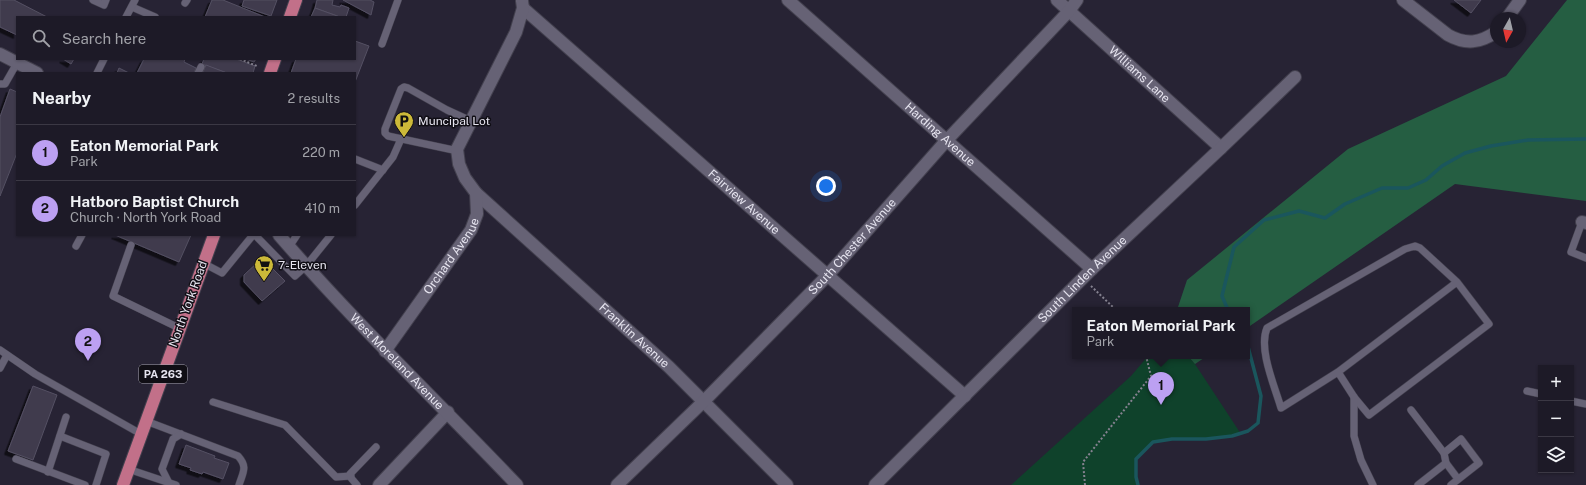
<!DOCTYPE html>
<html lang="en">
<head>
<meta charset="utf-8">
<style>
	:root { --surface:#1d1a27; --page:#2a2733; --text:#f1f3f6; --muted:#a0a1a7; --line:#3b3844; --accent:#bca0f2 }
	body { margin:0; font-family:"Public Sans",sans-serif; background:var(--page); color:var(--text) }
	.controls { position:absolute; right:12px; bottom:12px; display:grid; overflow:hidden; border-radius:0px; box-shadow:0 1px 3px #0004 }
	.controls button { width:36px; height:36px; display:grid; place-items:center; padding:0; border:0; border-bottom:1px solid var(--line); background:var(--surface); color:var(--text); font:20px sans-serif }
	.compass { position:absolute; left:1490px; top:12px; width:36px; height:36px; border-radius:50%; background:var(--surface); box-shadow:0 1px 3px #0004; rotate:188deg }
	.you { position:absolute; left:826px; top:186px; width:14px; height:14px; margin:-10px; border:3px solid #fff; border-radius:50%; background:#1a73e8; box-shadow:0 0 0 6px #1a73e833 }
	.badge { display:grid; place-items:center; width:26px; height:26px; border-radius:50%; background:var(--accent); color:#111; font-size:13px; font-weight:700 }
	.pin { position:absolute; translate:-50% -33px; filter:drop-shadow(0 1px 2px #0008) }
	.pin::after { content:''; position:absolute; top:21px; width:14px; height:12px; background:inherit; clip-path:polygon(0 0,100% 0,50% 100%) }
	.popup { position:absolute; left:1072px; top:307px; width:178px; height:52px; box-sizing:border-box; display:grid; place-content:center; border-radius:0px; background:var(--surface); filter:drop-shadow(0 1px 3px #0005); font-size:13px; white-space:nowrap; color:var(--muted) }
	.popup b { font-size:15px; color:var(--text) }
	.popup::after { content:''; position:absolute; left:50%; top:100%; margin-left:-8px; border:8px solid transparent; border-top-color:var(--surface) }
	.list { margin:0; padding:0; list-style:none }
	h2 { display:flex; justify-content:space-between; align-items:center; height:52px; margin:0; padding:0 16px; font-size:17px }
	h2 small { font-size:13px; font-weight:400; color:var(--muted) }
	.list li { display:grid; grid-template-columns:26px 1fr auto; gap:12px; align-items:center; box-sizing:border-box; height:56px; padding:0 16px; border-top:1px solid var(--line) }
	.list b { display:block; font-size:15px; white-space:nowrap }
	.list p { margin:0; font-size:13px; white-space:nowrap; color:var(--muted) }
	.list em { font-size:13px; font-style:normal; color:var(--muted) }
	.icon { flex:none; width:22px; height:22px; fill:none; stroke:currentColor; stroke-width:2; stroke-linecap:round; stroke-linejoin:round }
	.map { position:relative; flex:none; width:1586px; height:485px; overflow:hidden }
	.search { position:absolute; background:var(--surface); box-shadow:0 1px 3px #0004; left:16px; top:16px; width:340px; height:44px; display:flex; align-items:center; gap:10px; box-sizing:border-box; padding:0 14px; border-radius:0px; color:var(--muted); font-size:15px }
	.panel { position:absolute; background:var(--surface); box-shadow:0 1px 3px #0004; left:16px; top:72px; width:340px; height:164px; border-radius:0px }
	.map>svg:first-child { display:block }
	.green { fill:#0f422b }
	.forest { fill:#255e42 }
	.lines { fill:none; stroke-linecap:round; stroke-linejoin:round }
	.stream { stroke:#1a565d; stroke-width:3.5 }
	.building { fill:#403b4d; stroke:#545063; filter:url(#shadow) }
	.service-casing { stroke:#43404e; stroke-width:8 }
	.minor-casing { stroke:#43404e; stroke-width:14 }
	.tertiary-casing { stroke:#43404e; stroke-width:14 }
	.trunk-casing { stroke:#43404e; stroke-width:14 }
	.path { stroke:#858290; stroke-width:2; stroke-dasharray:2 2; stroke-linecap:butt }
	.service { stroke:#666275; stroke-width:7 }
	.minor { stroke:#666275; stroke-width:12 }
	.tertiary { stroke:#666275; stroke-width:12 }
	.trunk { stroke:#c27089; stroke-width:12 }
	.labels { text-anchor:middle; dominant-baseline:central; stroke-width:3; stroke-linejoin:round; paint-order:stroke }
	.shield { fill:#100e15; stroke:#a6a4ae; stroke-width:1 }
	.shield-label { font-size:11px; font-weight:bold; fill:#e6e4ef }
	.street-label { font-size:12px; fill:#e6e4ef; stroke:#100e15 }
	.poi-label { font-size:12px; fill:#e6e4ef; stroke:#100e15; text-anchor:start }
</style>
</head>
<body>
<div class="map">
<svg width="1586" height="485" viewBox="0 0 1586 485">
	<defs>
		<filter id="shadow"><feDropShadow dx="-3.5" dy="3.5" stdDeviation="0" flood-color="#0009"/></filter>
	</defs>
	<rect width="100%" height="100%" fill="#272334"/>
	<polygon class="green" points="1148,356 1188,356 1195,364 1241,434 1206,439 1172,439 1153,442 1136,459 1136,477 1138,485 1011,485 1131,376"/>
	<g class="forest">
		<polygon points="1567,0 1586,0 1586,201 1455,184 1247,328 1247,310 1177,310 1187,280 1348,149 1506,76"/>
		<polygon points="1188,356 1207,356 1195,364"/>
	</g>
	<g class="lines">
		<g class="stream">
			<polyline points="1228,310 1222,296 1234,247 1264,220 1299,211 1325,218 1345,204 1382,188 1408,188 1426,180 1442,166 1465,153 1491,146 1528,140 1586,139"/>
			<polyline points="1138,485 1136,477 1136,459 1153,442 1172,439 1206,439 1232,436 1248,431 1258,423 1261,396 1247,343"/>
		</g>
	</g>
	<g class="building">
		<polygon points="0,0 14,0 47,17 17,17 17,35 0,27"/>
		<polygon points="212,0 223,0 265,17 205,17"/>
		<polygon points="244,0 277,0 271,16 242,6"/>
		<polygon points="317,0 333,0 332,5 340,7 341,5 349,8 346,17 340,17 315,8"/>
		<polygon points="343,0 370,0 374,2 371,15"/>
		<polygon points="1454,0 1481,0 1471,13"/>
		<polygon points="315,8 340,17 311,17"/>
		<polygon points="355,41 369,46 355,82 355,73 291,73 296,59 355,59"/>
		<polygon points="63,59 74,59 71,64"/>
		<polygon points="144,59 185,59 184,62 196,68 194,73 137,73"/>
		<polygon points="204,59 236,59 255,66 253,73 227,73 202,64"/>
		<polygon points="246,59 256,59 254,62"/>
		<polygon points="206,65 227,73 205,73 203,72"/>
		<polygon points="119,68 129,73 117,73"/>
		<polygon points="10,89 17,92 17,153 0,196 0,117"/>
		<polygon points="115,235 191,235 179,262"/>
		<polygon points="265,261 285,281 262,301 244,282 244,275 258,262 263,262"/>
		<polygon points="33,386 57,395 33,460 8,451"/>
		<polygon points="186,445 215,456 214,458 229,463 223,479 203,472 202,474 190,470 191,468 179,464"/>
	</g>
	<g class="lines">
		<g class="service-casing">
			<g id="service">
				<polyline points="93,0 104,5 106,0"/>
				<polyline points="185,3 187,0"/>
				<polyline points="132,7 155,17"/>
				<polyline points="126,17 135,0"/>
				<polyline points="382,44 398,0"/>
				<polyline points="97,73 104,59"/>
				<polyline points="198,73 201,67"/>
				<polyline points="0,84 5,84 17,63"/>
				<polyline points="458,151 388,136 385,133 385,129 401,89 404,87 408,88 447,110 471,121"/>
				<polyline points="355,159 383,170"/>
				<polyline points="355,205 393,157 401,139"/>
				<polyline points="1582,222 1571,252 1586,258"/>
				<polyline points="255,235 295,276 306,266 331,235"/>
				<polyline points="131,245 113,296 179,328"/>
				<polyline points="76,246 82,235"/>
				<polyline points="289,247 297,235"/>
				<polyline points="203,263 222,273 253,235"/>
				<polyline points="0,350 35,374 141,434"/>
				<polyline points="0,368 7,355"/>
				<path d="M1338,372L1354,397L1369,415L1489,324L1457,282L1420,248L1415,246L1405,249L1267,328C1258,349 1275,387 1281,408L1338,372L1457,282"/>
				<polyline points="1527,391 1541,394"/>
				<polyline points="1354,397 1354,436 1361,460 1373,485"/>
				<polyline points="1571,401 1586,404"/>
				<polyline points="213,402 285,425 336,477 351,476"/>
				<polyline points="1411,410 1444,453 1446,463 1458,479"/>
				<path d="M146,421L238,456C248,467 243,472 239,485"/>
				<polyline points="60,436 106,454 96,485"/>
				<polyline points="1444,453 1461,439 1479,463 1451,485"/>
				<polyline points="16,459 85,485"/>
				<polyline points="128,469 176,485"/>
				<polyline points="48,472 66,417"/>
				<polyline points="169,483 162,469 173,439 181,434"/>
				<polyline points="357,485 351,478 350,474 376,447"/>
				<polyline points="1418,485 1446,463"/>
			</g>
		</g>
		<g class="minor-casing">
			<g id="minor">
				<path id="s1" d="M788,0L1092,269"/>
				<path id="s2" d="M1057,0L1221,148"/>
				<path d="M1403,0L1448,35C1466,45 1480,43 1496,32"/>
				<path id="s3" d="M523,8L965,396"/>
				<polyline points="1507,18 1520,0"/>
				<path id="s4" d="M476,193L669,367L787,485"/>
				<polyline points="1582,222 1586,223"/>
				<path id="s5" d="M385,351L471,230L477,214L476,193L465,178L459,164L457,149L516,32L523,8L522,1"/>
				<polyline points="379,485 448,412"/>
				<path id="s6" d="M617,485L704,401L827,276L946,141L1069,11L1077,0"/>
				<path id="s7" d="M875,485L1092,269L1221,148L1295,77"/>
			</g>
		</g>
		<g class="tertiary-casing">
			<g id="tertiary">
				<polyline points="0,54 37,73"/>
				<path id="s8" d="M279,235C354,322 438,402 517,485"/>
			</g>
		</g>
		<g class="trunk-casing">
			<g id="trunk">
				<polyline points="290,17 296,0"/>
				<polyline points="270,73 275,59"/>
				<polyline points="123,485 214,235"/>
			</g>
		</g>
		<g class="path">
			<polyline points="240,59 257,66"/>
			<polyline points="1091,286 1116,310"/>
			<polyline points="1085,485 1083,462 1151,376 1146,356"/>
		</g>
		<use href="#service" class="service"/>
		<use href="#minor" class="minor"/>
		<use href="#tertiary" class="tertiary"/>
		<use href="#trunk" class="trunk"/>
	</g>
	<defs>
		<g id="parking-pin" transform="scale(1)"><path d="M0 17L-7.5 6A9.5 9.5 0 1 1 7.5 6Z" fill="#ccb939" stroke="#100e15"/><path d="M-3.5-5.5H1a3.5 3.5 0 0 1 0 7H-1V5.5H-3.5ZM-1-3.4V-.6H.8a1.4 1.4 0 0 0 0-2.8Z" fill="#111"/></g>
		<g id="supermarket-pin" transform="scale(1)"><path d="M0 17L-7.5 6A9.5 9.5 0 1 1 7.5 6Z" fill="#ccb939" stroke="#100e15"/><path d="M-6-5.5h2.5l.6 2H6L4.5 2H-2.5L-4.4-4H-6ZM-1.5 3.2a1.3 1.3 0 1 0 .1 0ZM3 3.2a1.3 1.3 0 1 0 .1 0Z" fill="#111"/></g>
	</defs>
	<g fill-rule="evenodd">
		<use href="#parking-pin" x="404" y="121"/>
		<use href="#supermarket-pin" x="264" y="265"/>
	</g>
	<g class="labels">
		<rect class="shield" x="139" y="365" width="48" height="18" rx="3"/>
		<g class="shield-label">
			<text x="163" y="374">PA 263</text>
		</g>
		<g class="street-label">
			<text stroke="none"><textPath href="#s2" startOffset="111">Williams Lane</textPath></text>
			<text stroke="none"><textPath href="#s1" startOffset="203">Harding Avenue</textPath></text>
			<text stroke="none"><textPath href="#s3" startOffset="294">Fairview Avenue</textPath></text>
			<text stroke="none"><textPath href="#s6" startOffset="335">South Chester Avenue</textPath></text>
			<text stroke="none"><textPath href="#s5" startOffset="116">Orchard Avenue</textPath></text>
			<text stroke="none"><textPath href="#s7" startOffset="292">South Linden Avenue</textPath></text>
			<text transform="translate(188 304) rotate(-70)">North York Road</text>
			<text stroke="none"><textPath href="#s4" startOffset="213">Franklin Avenue</textPath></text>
			<text stroke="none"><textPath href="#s8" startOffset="173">West Moreland Avenue</textPath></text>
		</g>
		<g class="poi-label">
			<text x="418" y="121">Muncipal Lot</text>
			<text x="278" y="265">7-Eleven</text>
		</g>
	</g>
</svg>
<div class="controls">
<button>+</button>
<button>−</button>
<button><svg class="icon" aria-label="layers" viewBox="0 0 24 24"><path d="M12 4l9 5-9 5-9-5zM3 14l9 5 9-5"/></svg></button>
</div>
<svg class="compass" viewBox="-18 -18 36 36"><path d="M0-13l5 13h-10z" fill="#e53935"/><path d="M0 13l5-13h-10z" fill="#a0a1a7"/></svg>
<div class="you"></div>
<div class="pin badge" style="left:1161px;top:405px">1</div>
<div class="popup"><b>Eaton Memorial Park</b>Park</div>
<div class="pin badge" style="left:88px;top:361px">2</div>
<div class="search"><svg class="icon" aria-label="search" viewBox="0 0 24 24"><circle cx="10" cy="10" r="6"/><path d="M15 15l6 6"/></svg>Search here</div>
<section class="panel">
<h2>Nearby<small>2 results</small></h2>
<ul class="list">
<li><span class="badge">1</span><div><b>Eaton Memorial Park</b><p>Park</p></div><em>220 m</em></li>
<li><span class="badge">2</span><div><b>Hatboro Baptist Church</b><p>Church · North York Road</p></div><em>410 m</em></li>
</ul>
</section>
</div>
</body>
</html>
